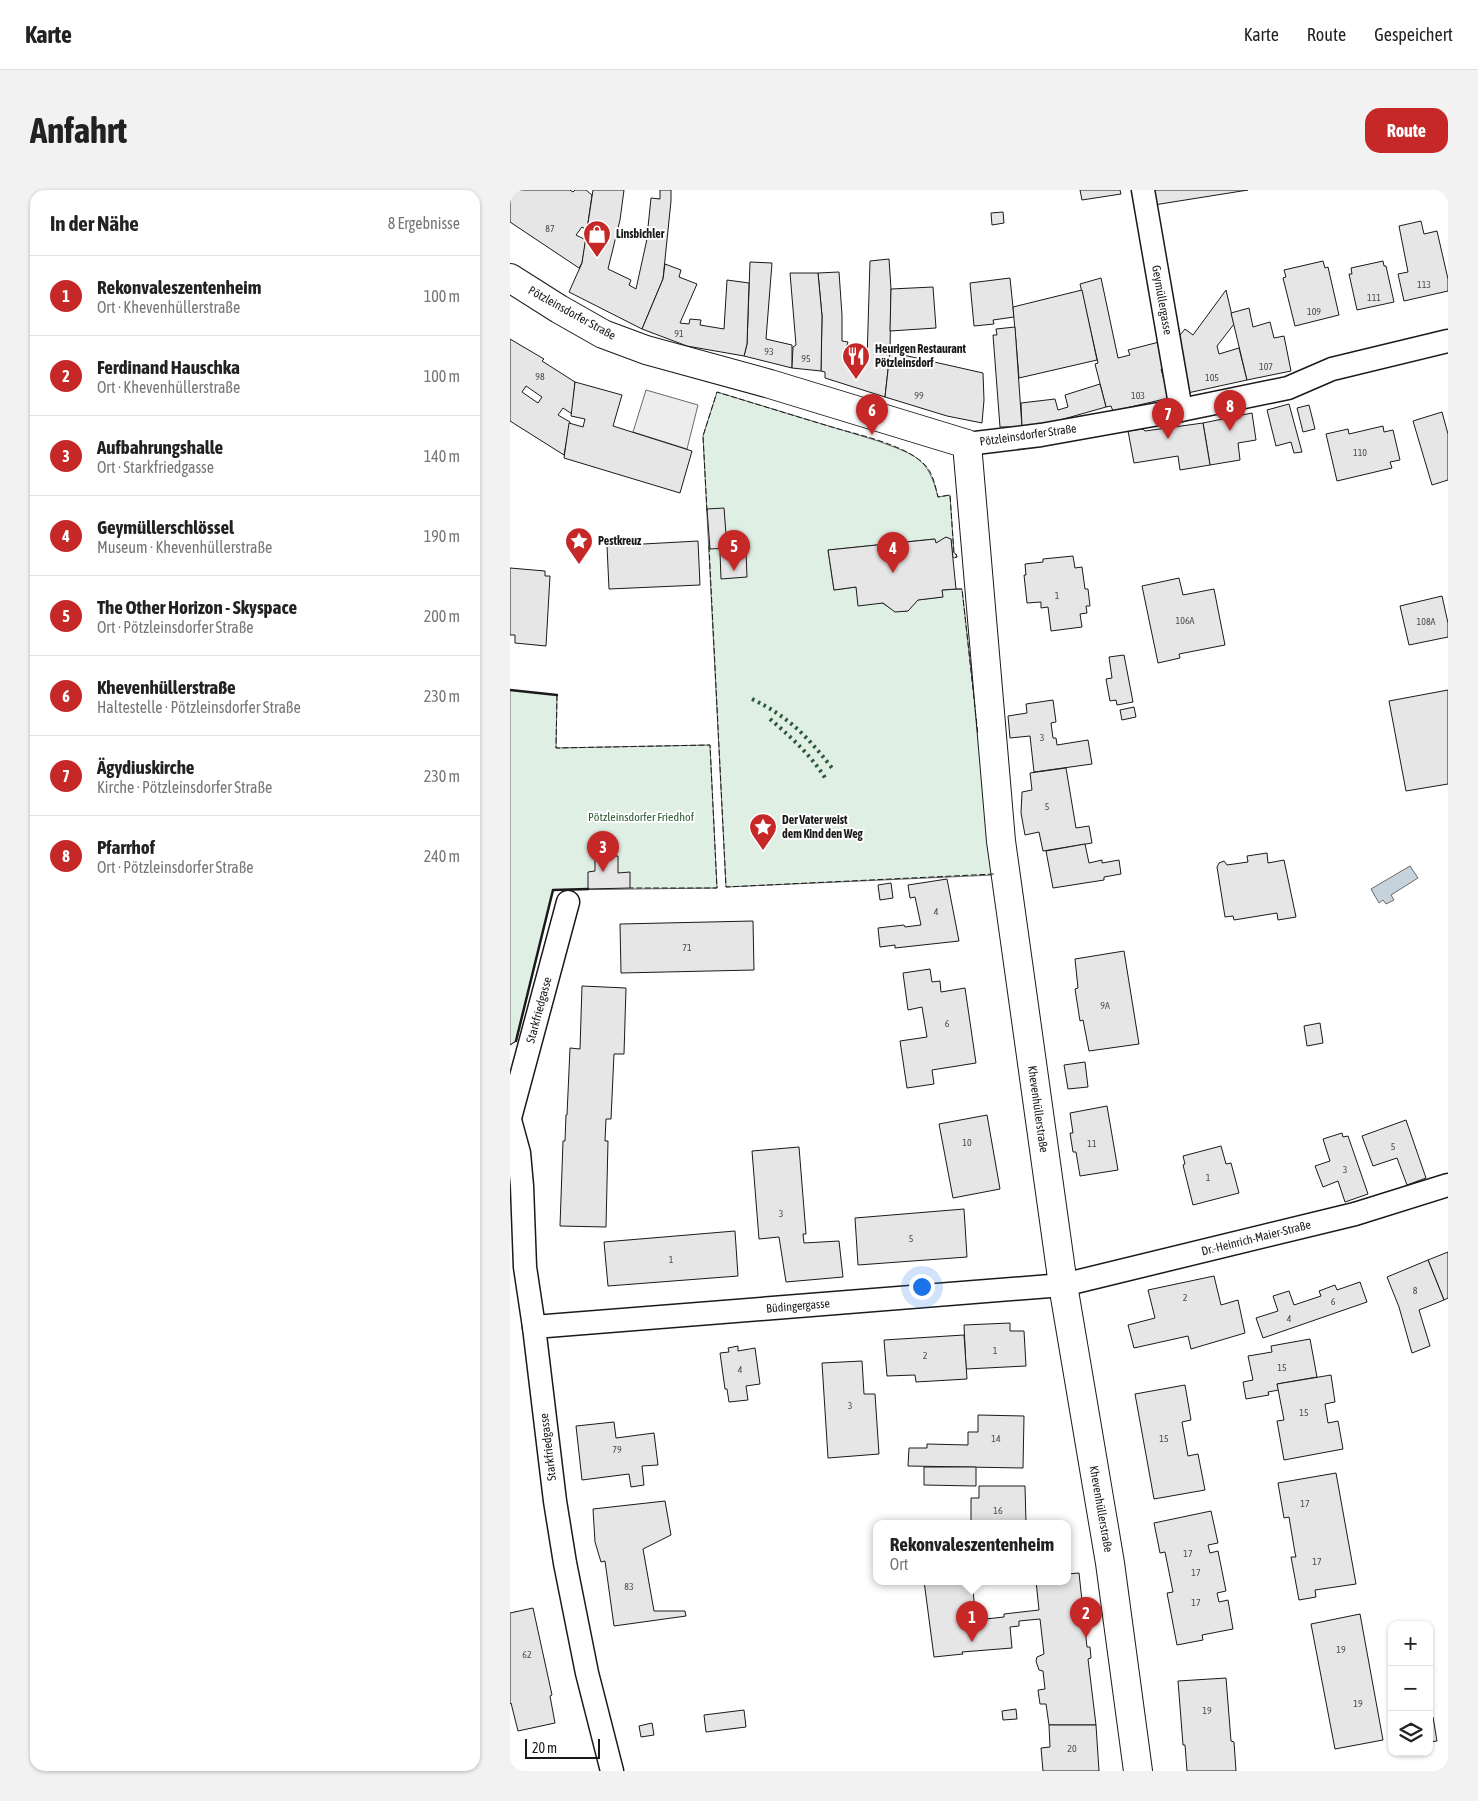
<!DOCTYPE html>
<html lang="de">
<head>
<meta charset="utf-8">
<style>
	:root { --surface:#fff; --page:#f2f2f2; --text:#222; --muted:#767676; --line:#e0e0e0; --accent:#c62828 }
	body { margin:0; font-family:"Asap Condensed",sans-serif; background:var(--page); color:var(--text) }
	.controls { position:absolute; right:15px; bottom:15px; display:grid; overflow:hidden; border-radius:10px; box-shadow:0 1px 4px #0004 }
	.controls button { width:45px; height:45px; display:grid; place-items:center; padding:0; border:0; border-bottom:1px solid var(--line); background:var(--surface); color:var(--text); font:25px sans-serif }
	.scale { position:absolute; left:15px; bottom:12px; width:75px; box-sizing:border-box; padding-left:5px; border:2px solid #1a1a1a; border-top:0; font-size:14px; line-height:18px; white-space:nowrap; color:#1a1a1a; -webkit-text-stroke:4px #fff; paint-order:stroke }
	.you { position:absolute; left:411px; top:1096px; width:18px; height:18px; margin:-12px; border:4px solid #fff; border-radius:50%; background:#1a73e8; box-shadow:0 0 0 8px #1a73e833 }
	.badge { display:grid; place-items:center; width:32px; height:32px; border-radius:50%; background:var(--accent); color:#fff; font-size:16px; font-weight:700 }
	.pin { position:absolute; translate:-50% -41px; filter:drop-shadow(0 1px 2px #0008) }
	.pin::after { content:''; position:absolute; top:26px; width:18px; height:15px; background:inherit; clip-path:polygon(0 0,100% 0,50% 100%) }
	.popup { position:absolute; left:363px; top:1330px; width:198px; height:65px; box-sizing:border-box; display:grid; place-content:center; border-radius:10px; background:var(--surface); filter:drop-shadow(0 1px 4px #0005); font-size:16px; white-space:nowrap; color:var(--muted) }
	.popup b { font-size:19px; color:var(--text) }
	.popup::after { content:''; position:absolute; left:50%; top:100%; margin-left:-10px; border:10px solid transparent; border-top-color:var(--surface) }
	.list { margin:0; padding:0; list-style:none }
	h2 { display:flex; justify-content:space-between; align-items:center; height:65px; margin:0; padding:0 20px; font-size:21px }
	h2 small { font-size:16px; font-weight:400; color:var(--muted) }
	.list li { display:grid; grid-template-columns:32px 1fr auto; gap:15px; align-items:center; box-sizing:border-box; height:80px; padding:0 20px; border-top:1px solid var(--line) }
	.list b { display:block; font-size:19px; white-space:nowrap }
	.list p { margin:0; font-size:16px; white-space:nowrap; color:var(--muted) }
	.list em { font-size:16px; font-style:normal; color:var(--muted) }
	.icon { flex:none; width:28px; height:28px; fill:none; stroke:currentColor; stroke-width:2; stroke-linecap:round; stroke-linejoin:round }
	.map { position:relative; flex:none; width:938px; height:1581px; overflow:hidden; border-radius:15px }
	header { display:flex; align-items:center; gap:30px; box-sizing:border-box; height:70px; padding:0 25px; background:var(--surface); border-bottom:1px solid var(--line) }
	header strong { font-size:24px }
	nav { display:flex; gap:28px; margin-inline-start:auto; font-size:18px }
	.intro { display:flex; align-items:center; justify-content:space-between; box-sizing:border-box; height:120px; padding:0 30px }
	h1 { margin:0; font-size:35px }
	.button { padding:12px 22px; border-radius:15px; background:var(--accent); color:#fff; font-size:18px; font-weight:700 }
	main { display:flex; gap:30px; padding:0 30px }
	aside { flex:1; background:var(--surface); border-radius:15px; box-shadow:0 1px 4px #0004 }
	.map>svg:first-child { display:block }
	.green { fill:#e0efe3; stroke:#6a6a6a }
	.parking { fill:#ededed; stroke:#6a6a6a }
	.water { fill:#c6d2dc; stroke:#6a6a6a }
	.building { fill:#e6e6e6; stroke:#1a1a1a; fill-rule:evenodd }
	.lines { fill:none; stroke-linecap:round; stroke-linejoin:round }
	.street-casing { stroke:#1a1a1a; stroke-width:25 }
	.secondary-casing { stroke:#1a1a1a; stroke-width:30 }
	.street { stroke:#fff; stroke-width:22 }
	.secondary { stroke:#fff; stroke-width:28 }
	.hedge { stroke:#2b5a34; stroke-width:4; stroke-dasharray:2.5 4; stroke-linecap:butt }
	.fence { stroke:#1a1a1a; stroke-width:1; stroke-dasharray:6 2.5; stroke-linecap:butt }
	.wall { stroke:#1a1a1a; stroke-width:2.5 }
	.labels { text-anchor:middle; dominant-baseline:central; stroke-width:4; stroke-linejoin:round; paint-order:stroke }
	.number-label { font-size:10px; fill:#4d4d4d }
	.poi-label { font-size:12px; font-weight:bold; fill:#1a1a1a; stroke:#fff; text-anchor:start }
	.street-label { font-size:12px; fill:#1a1a1a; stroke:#fff }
	.park-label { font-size:12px; fill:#2b5a34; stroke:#fff }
</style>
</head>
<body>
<header>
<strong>Karte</strong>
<nav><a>Karte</a><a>Route</a><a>Gespeichert</a></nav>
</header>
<div class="intro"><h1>Anfahrt</h1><a class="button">Route</a></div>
<main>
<aside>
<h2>In der Nähe<small>8 Ergebnisse</small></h2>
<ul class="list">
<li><span class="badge">1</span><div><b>Rekonvaleszentenheim</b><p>Ort · Khevenhüllerstraße</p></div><em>100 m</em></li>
<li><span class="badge">2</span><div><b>Ferdinand Hauschka</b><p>Ort · Khevenhüllerstraße</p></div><em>100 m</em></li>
<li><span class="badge">3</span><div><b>Aufbahrungshalle</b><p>Ort · Starkfriedgasse</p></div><em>140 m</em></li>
<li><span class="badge">4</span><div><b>Geymüllerschlössel</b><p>Museum · Khevenhüllerstraße</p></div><em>190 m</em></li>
<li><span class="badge">5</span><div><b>The Other Horizon - Skyspace</b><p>Ort · Pötzleinsdorfer Straße</p></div><em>200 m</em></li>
<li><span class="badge">6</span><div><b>Khevenhüllerstraße</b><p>Haltestelle · Pötzleinsdorfer Straße</p></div><em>230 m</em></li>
<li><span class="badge">7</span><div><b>Ägydiuskirche</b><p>Kirche · Pötzleinsdorfer Straße</p></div><em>230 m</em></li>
<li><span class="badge">8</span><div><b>Pfarrhof</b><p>Ort · Pötzleinsdorfer Straße</p></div><em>240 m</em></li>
</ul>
</aside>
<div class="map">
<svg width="938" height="1581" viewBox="0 0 938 1581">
	<rect width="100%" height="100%" fill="#fff"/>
	<g class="green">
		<path d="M207,202L368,251C404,265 418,266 428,307L440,305L444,363L446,364L447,367L443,368L441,349L426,353L424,349L318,360L324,400L346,397L385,421H397L408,410L432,407V400L452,399L484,685L216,697L193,246Z"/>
		<polygon points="0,500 47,505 46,558 200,555 207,698 43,700 6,851 0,855"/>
	</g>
	<polygon class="parking" points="136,200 188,215 177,259 123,242"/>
	<polygon class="water" points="900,676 908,688 881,705 884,710 876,714 873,710 869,713 861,699"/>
	<g class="building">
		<polygon points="0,0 60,0 63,2 65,0 76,0 82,5 77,40 72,37 66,45 76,50 72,73 69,78 0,32"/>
		<polygon points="83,0 114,0 110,30 98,79 121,90 119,95 126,99 139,40 138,37 141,8 150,9 150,0 161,0 161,11 153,89 132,139 59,102 72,73"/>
		<polygon points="570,0 610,0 611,4 572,10"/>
		<polygon points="642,0 738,0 644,15"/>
		<polygon points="493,22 494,33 482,35 481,23"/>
		<polygon points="911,31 914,44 927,41 938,89 938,101 894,111 888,84 898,82 889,36"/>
		<polygon points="379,69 381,99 380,162 375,207 315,188 315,182 311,181 312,126 308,83 329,82 332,125 332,151 338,152 334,166 341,168 343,167 357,170 360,71"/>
		<polygon points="813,71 815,78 818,77 829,125 785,136 773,88 776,87 774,80"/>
		<polygon points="873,71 874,76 876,76 884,112 847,120 839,84 842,84 841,78"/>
		<polygon points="240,72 262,73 256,149 282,155 282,178 234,166 237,154"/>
		<polygon points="155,74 171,80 169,87 187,94 170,133 179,134 180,129 191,130 190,135 214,139 217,90 239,93 237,154 234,166 177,156 132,139 153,89"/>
		<polygon points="280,83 308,83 312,126 311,181 282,178 283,157 286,155"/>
		<polygon points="500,88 504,127 483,130 484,134 464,136 460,93"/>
		<polygon points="591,88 608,168 620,165 618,160 653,151 659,177 651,179 659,208 603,221 601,216 596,217 585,174 588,173 570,94"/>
		<polygon points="423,97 426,138 380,141 381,99"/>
		<polygon points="572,100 587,170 509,188 503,117"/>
		<polygon points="716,100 724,134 707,156 709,164 729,158 737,190 673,204 665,151 675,139 683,145"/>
		<polygon points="739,118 743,137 760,132 764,148 774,146 781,181 737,190 721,123"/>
		<polygon points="505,137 512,237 490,237 483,145 487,145 486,139"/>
		<path d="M0,149L34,169L32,171L65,192L62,224L53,218L48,225L60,232L54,265L0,231ZM16,196L32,207L28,213L12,202Z"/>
		<polygon points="380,162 473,183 474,210 472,233 437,226 375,207"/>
		<polygon points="65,192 112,205 103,236 182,261 170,303 54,268 59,233 73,237 75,229 61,226"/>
		<polygon points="590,194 596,217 543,232 512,237 511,213 545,209 548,220 558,217 555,205"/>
		<polygon points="779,214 792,262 784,263 781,252 766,256 757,220"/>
		<polygon points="799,215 805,239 793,242 787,218"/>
		<polygon points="932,222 938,244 938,290 922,295 903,231"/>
		<polygon points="742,223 746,250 728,253 730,270 700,275 693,233"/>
		<polygon points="693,233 700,275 670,280 668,266 624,273 618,241 633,239 635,241"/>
		<polygon points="873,236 874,242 883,240 890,270 880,272 882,278 827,291 816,244 838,239 839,244"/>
		<polygon points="214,318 217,358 200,359 197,319"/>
		<polygon points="436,347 441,349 446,399 432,400 433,407 408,410 398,421 385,422 373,413 348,416 346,397 324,400 318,360 425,349 426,353"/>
		<polygon points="188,351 190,395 99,399 97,356"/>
		<polygon points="236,361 237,387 211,389 210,363"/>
		<polygon points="563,366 565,378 572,377 575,399 578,399 580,416 576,416 577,423 570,424 572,437 541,441 538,417 531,418 531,412 517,413 514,385 516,385 515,374 533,372 533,369"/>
		<polygon points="0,378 35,381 35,386 40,386 36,456 5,453 5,445 0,445"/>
		<polygon points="669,388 673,405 704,399 715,455 669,464 670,468 648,473 632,396"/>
		<polygon points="932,406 938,433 938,447 899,455 890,416"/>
		<polygon points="614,465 623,512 607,515 606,510 600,511 596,489 602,488 599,467"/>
		<polygon points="938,500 938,594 896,601 879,511"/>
		<polygon points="543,510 546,532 541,533 543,548 546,548 547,555 578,550 582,574 524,582 520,546 500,548 498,526 517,523 516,514"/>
		<polygon points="624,517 626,527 612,530 610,520"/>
		<polygon points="556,578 566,638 579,636 582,653 533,661 529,642 515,645 511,623 512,602 522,600 520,583"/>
		<polygon points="575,654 579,673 592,670 592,673 609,670 611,684 594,687 594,690 543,698 536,661"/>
		<polygon points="757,663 758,673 774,670 786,727 768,730 767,723 724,730 723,726 715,727 707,677 709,673 714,671 717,675 738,672 737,666"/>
		<polygon points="85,666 108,666 108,683 120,682 120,698 78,699 78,682 85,681"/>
		<polygon points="437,689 449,751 385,758 385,755 370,757 368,738 394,735 395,737 411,735 405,707 400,708 398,695"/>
		<polygon points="381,693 383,708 370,710 368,695"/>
		<polygon points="243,731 244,780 111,783 110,734"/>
		<polygon points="614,761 629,854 579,861 573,830 570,831 565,799 568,798 565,769"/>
		<polygon points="420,779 422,792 430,791 431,802 455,798 466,873 422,880 424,894 397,898 390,851 417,847 412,817 398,820 393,783"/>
		<polygon points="72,796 116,798 114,864 104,864 101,929 96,929 95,951 98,951 96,1037 50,1036 53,951 55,951 56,925 57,925 60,858 70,859"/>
		<polygon points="810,833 813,853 797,856 794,836"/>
		<polygon points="575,872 578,897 558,899 554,875"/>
		<polygon points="597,916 608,980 570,986 566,962 563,962 560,943 563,943 560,923"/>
		<polygon points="477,925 490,999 443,1008 429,934"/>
		<polygon points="896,930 916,988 897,995 887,968 863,976 852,946"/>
		<polygon points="832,943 833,947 838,946 858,1004 835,1012 828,991 813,997 805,976 820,971 813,949"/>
		<polygon points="711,956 716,974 721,973 729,1003 683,1015 673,975 675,974 673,966"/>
		<polygon points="289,957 296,1044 293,1044 294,1053 329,1051 333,1087 276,1092 269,1047 249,1049 242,961"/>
		<polygon points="454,1019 457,1067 348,1075 345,1028"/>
		<polygon points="225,1041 228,1086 98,1096 94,1052"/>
		<polygon points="938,1062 938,1108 934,1110 918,1070"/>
		<polygon points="918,1070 934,1110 909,1120 920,1156 902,1163 889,1117 877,1087"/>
		<polygon points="704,1086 711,1115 728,1110 735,1143 681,1159 678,1146 624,1158 618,1135 645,1128 638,1100"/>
		<polygon points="850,1092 857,1112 753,1148 746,1128 768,1121 763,1106 779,1101 784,1115 811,1106 809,1101 825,1095 827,1100"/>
		<polygon points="500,1133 500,1141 514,1141 516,1176 456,1179 454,1135"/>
		<polygon points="454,1145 457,1189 406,1192 405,1185 377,1186 374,1150"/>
		<polygon points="800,1149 807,1187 767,1194 769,1200 758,1202 759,1205 736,1209 733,1192 743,1190 738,1166 762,1162 761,1156"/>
		<polygon points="228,1156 228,1161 245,1158 250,1194 236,1196 238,1210 219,1212 217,1199 215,1199 210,1163 219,1162 218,1158"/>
		<polygon points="352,1171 354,1204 365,1204 369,1264 318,1268 312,1173"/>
		<polygon points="821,1185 825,1212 815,1214 818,1233 828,1231 833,1259 774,1270 767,1231 774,1230 767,1194"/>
		<polygon points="675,1195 681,1230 672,1232 678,1266 688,1264 695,1300 644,1309 625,1204"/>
		<polygon points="468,1225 514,1226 513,1278 398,1276 399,1258 417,1258 417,1254 458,1255 458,1242 468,1242"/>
		<polygon points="104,1232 106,1248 144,1243 148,1275 132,1276 134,1295 121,1297 119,1284 72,1290 66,1236"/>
		<polygon points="414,1277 466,1277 466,1296 414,1295"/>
		<polygon points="826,1283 846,1394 805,1400 806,1407 789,1410 781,1367 786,1367 785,1363 779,1327 774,1328 768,1293"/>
		<polygon points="469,1296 515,1296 516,1333 461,1333 461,1308 469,1308"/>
		<polygon points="155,1311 161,1345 133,1359 144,1421 175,1421 176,1426 104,1436 95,1371 91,1372 85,1352 83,1319"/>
		<polygon points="701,1321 708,1353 698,1355 700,1363 708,1361 716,1401 707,1403 709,1412 718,1410 723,1439 692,1445 693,1450 667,1455 657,1403 663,1402 655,1362 650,1363 644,1333"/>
		<polygon points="569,1383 577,1457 580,1457 581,1468 578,1469 586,1535 539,1535 536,1514 530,1514 528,1500 535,1499 533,1481 529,1480 526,1471 527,1467 534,1464 530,1429 509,1431 509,1436 500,1437 502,1458 452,1462 453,1464 424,1467 414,1391 462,1391 466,1430 494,1427 494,1424 529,1420 526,1391 557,1391 557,1384"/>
		<polygon points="23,1418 42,1505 40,1506 45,1533 8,1541 1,1513 0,1514 0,1423"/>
		<polygon points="850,1424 873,1550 825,1559 801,1434"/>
		<polygon points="716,1488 721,1551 724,1552 726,1581 677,1581 675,1555 673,1555 668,1491"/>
		<polygon points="506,1519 507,1529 493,1530 492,1521"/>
		<polygon points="234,1520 236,1537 196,1542 194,1525"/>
		<polygon points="923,1527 927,1551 919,1552 919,1528"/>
		<polygon points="142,1533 144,1545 131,1547 129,1536"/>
		<polygon points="539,1535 586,1535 589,1581 533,1581 531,1558 540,1557"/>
	</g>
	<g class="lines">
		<g class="street-casing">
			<g id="street">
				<polyline points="633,0 671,220"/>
				<polyline points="457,254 531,245 671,220 778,198 822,179 938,151"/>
				<polyline points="0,928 58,712"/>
				<polyline points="0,930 9,963 12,996 15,1077 24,1137 45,1311 55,1373 77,1483 102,1581"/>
				<polyline points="24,1137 553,1095 845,1024 938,995"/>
			</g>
		</g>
		<g class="secondary-casing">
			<polyline id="secondary" points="0,88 49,119 93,144 136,160 260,194 457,254 491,651 553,1095 600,1373 628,1581"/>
		</g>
		<use href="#street" class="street"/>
		<use href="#secondary" class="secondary"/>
		<g class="hedge">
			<path d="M242,509C279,527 297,546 322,578"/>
			<path d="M260,529C282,548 302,566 317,591"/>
		</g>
		<g class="fence">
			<path d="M197,321L193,246L207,202C246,214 285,226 325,238C350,245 394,255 413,273C423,282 425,295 428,307L440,305L444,364H446L447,367L443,368"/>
			<polyline points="199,356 216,697 484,684"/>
			<polyline points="446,399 452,399 468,545"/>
			<polyline points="47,505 46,558 200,555 207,698 120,698"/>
			<polyline points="0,855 6,851"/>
		</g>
		<g class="wall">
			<polyline points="0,500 47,505"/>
			<polyline points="6,851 43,700 78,699"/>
		</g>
	</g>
	<defs>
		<g id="shop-pin" transform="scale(1.4375)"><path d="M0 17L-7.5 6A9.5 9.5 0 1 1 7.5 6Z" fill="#c62828" stroke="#fff"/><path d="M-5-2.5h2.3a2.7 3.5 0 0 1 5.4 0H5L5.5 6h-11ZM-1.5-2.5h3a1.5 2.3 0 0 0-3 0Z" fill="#fff"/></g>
		<g id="restaurant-pin" transform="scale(1.4375)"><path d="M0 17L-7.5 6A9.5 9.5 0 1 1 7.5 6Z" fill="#c62828" stroke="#fff"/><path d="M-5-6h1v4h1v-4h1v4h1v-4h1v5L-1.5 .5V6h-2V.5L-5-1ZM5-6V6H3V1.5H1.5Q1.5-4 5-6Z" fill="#fff"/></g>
		<g id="sight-pin" transform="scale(1.4375)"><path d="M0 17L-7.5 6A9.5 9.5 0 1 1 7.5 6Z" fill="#c62828" stroke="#fff"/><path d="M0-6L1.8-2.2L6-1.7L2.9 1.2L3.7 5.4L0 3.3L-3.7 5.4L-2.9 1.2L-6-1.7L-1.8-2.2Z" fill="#fff"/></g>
	</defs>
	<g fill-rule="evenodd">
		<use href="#shop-pin" x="87" y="44"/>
		<use href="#restaurant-pin" x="346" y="166"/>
		<use href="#sight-pin" x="69" y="351"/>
		<use href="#sight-pin" x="253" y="637"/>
	</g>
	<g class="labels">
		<g class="number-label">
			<text x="40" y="38">87</text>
			<text x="914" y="94">113</text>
			<text x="864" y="107">111</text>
			<text x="804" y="121">109</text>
			<text x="169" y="143">91</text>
			<text x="259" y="161">93</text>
			<text x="296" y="168">95</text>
			<text x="756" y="176">107</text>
			<text x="30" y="186">98</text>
			<text x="702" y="187">105</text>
			<text x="409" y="205">99</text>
			<text x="628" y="205">103</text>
			<text x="850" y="262">110</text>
			<text x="547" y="405">1</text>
			<text x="675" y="430">106A</text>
			<text x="916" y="431">108A</text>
			<text x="532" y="547">3</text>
			<text x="537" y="616">5</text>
			<text x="426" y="721">4</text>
			<text x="177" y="757">71</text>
			<text x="595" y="815">9A</text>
			<text x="437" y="833">6</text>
			<text x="457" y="952">10</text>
			<text x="582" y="953">11</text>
			<text x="883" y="956">5</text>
			<text x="835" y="979">3</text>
			<text x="698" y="987">1</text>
			<text x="271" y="1023">3</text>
			<text x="401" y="1048">5</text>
			<text x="161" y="1069">1</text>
			<text x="905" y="1100">8</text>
			<text x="675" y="1107">2</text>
			<text x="823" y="1111">6</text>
			<text x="779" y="1128">4</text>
			<text x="485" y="1160">1</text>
			<text x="415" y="1165">2</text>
			<text x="772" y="1177">15</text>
			<text x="230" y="1179">4</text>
			<text x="340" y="1215">3</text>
			<text x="794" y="1222">15</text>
			<text x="486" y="1248">14</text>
			<text x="654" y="1248">15</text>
			<text x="107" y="1259">79</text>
			<text x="795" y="1313">17</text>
			<text x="488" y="1320">16</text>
			<text x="678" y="1363">17</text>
			<text x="807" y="1371">17</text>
			<text x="686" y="1382">17</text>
			<text x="119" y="1396">83</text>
			<text x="686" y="1412">17</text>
			<text x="831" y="1459">19</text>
			<text x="17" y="1464">62</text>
			<text x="848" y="1513">19</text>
			<text x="697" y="1520">19</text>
			<text x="562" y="1558">20</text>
		</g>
		<g class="poi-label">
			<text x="106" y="44">Linsbichler</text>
			<text x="365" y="159">Heurigen Restaurant<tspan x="365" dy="14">Pötzleinsdorf</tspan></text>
			<text x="88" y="351">Pestkreuz</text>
			<text x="272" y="630">Der Vater weist<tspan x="272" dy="14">dem Kind den Weg</tspan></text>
		</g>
		<g class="street-label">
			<text transform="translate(652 110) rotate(80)">Geymüllergasse</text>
			<text transform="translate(62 123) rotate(29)">Pötzleinsdorfer Straße</text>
			<text transform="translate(518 245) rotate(-8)">Pötzleinsdorfer Straße</text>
			<text transform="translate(29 820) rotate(-75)">Starkfriedgasse</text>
			<text transform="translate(528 919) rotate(82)">Khevenhüllerstraße</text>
			<text transform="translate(746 1048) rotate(-14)">Dr.-Heinrich-Maier-Straße</text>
			<text transform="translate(288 1116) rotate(-5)">Büdingergasse</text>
			<text transform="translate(38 1257) rotate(-97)">Starkfriedgasse</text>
			<text transform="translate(591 1319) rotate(80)">Khevenhüllerstraße</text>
		</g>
		<g class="park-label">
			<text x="131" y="627">Pötzleinsdorfer Friedhof</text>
		</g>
	</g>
</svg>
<div class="controls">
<button>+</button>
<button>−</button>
<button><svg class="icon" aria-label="layers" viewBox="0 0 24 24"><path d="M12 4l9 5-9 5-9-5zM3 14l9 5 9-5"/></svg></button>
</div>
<div class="scale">20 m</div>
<div class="you"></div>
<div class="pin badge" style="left:462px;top:1452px">1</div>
<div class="popup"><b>Rekonvaleszentenheim</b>Ort</div>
<div class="pin badge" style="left:576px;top:1448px">2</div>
<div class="pin badge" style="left:93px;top:682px">3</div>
<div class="pin badge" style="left:383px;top:383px">4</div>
<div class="pin badge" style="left:224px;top:381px">5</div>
<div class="pin badge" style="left:362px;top:245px">6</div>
<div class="pin badge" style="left:658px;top:249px">7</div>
<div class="pin badge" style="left:720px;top:241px">8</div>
</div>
</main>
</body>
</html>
